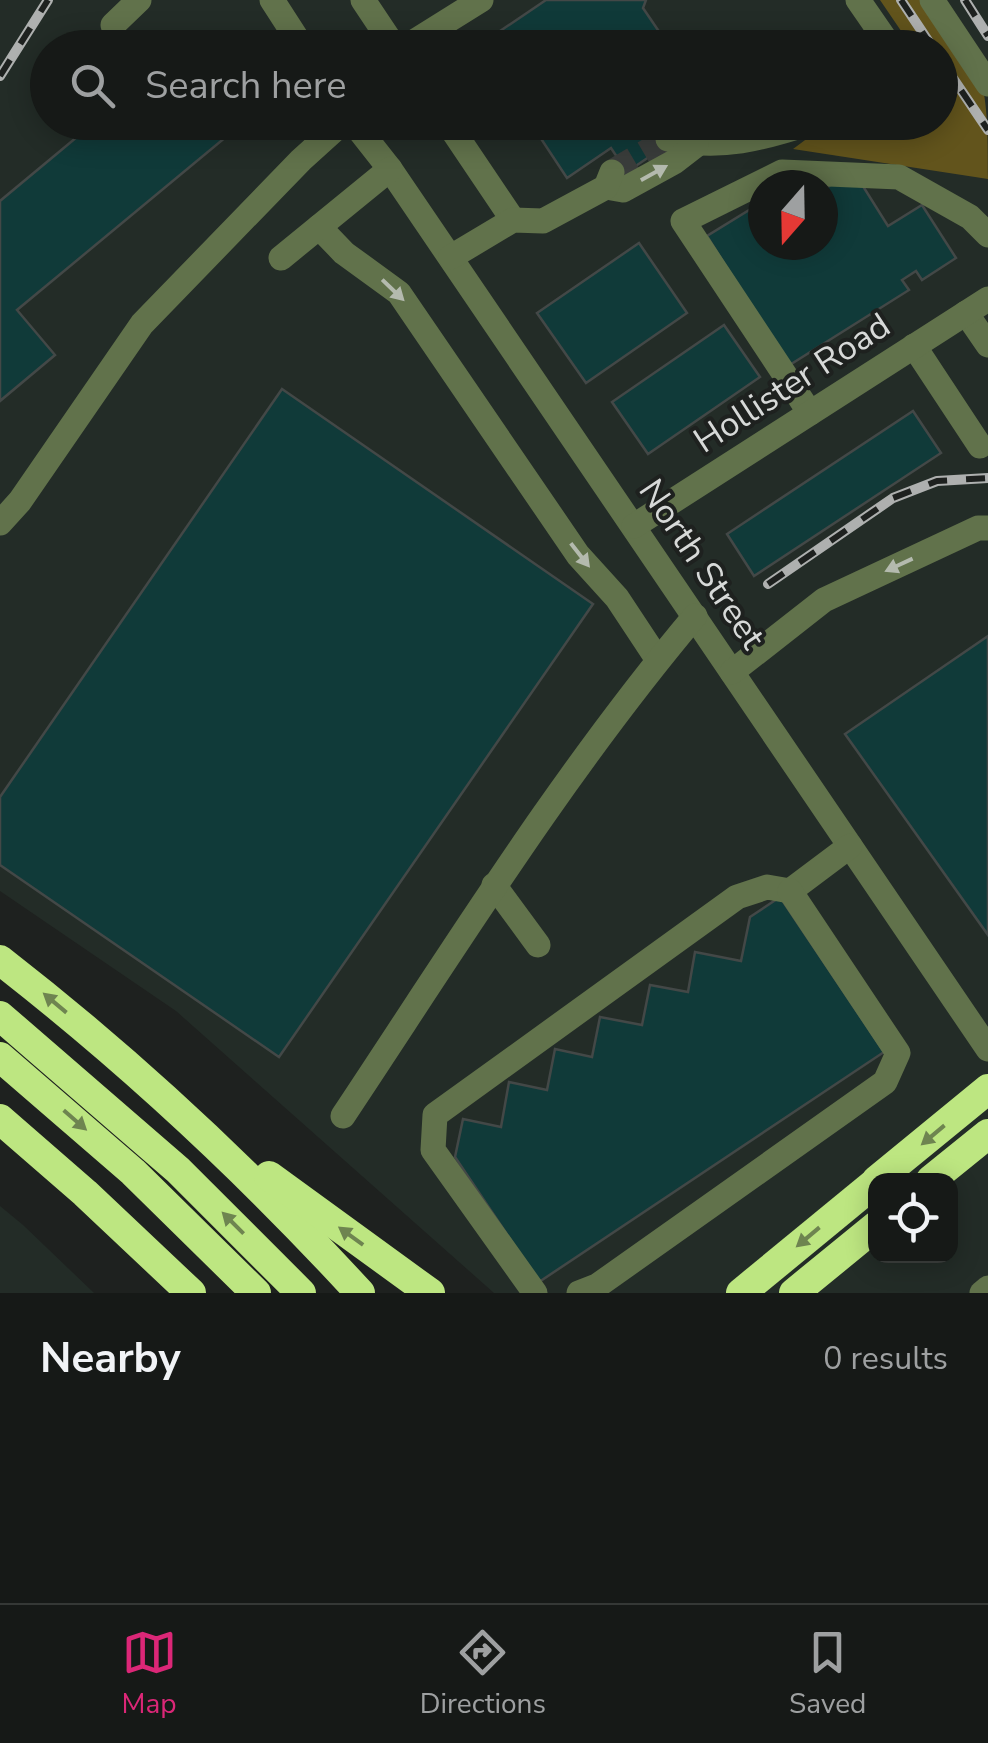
<!DOCTYPE html>
<html lang="en">
<head>
<meta charset="utf-8">
<style>
	:root { --surface:#161917; --page:#1f2220; --text:#f1f3f6; --muted:#9ea0a1; --line:#353836; --accent:#db2777 }
	body { margin:0; font-family:"Nunito Sans",sans-serif; background:var(--page); color:var(--text) }
	.controls { position:absolute; right:30px; bottom:30px; display:grid; overflow:hidden; border-radius:20px; box-shadow:0 5px 25px #0003 }
	.controls button { width:90px; height:90px; display:grid; place-items:center; padding:0; border:0; border-bottom:2px solid var(--line); background:var(--surface); color:var(--text); font:50px sans-serif }
	.compass { position:absolute; left:748px; top:170px; width:90px; height:90px; border-radius:50%; background:var(--surface); box-shadow:0 5px 25px #0003; rotate:200deg }
	.list { margin:0; padding:0; list-style:none }
	h2 { display:flex; justify-content:space-between; align-items:center; height:130px; margin:0; padding:0 40px; font-size:42px }
	h2 small { font-size:32px; font-weight:400; color:var(--muted) }
	.icon { flex:none; width:55px; height:55px; fill:none; stroke:currentColor; stroke-width:2; stroke-linecap:round; stroke-linejoin:round }
	.map { position:relative; flex:none; width:988px; height:1293px; overflow:hidden }
	.search { position:absolute; background:var(--surface); box-shadow:0 5px 25px #0003; left:30px; right:30px; top:30px; height:110px; display:flex; align-items:center; gap:25px; box-sizing:border-box; padding:0 35px; border-radius:55px; color:var(--muted); font-size:38px }
	.sheet { height:310px; background:var(--surface) }
	nav { display:flex; justify-content:space-around; align-items:center; box-sizing:border-box; height:140px; border-top:2px solid var(--line); background:var(--surface); font-size:28px; color:var(--muted) }
	nav a { display:grid; justify-items:center; gap:5px }
	nav .on { color:var(--accent) }
	.map>svg:first-child { display:block }
	.built { fill:#232c27; fill-rule:evenodd }
	.forest { fill:#62541c }
	.building { fill:#103a39; stroke:#434847; stroke-width:2.5 }
	.lines { fill:none; stroke-linecap:round; stroke-linejoin:round }
	.minor-tunnel { stroke:#3a3d3b; stroke-width:25; stroke-dasharray:25 12; stroke-linecap:butt }
	.minor { stroke:#61724b; stroke-width:25 }
	.highway { stroke:#bde681; stroke-width:30 }
	.rail-casing { stroke:#aeb0af; stroke-width:10 }
	.rail { stroke:#1e211f; stroke-width:6; stroke-dasharray:19; stroke-linecap:butt }
	.oneway { fill:#b4baae }
	.oneway2 { fill:#6e8450 }
	.labels { text-anchor:middle; dominant-baseline:central; stroke-width:8; stroke-linejoin:round; paint-order:stroke }
	.street-label { font-size:35px; fill:#d7d9d8; stroke:#1e211f }
</style>
</head>
<body>
<div class="map">
<svg width="988" height="1293" viewBox="0 0 988 1293">
	<rect width="100%" height="100%" fill="#1e211f"/>
	<g class="built">
		<path d="M0,0H988V1293H494L176,1011L0,891ZM48,48H940V122H48ZM763,185H823V245H763ZM876,1180H950V1256H876Z"/>
		<polygon points="0,1206 23,1225 94,1293 0,1293"/>
	</g>
	<path class="forest" d="M880,0H944C988,67 988,100 988,179L793,149L828,123L940,122V48L912,47Z"/>
	<g class="building">
		<polygon points="546,0 646,0 643,8 660,33 654,37 661,48 475,48"/>
		<polygon points="95,122 244,122 17,310 55,355 0,401 0,201"/>
		<polygon points="530,122 654,123 648,127 662,148 627,172 611,148 567,178"/>
		<polygon points="834,183 861,183 888,226 922,205 956,258 922,280 916,271 902,280 909,290 788,366 707,236 759,204 763,210 763,245 823,245 823,190"/>
		<polygon points="639,243 687,313 586,383 537,313"/>
		<polygon points="724,325 760,377 648,454 612,402"/>
		<polygon points="282,389 593,604 279,1057 0,865 0,797"/>
		<polygon points="913,411 941,453 754,576 727,534"/>
		<polygon points="988,636 988,935 845,734"/>
		<polygon points="780,897 884,1052 539,1282 455,1157 463,1119 501,1127 509,1082 547,1090 555,1049 592,1057 600,1017 642,1025 650,985 688,992 695,952 741,961 750,917"/>
	</g>
	<g class="lines">
		<polyline class="minor-tunnel" points="612,172 668,139"/>
		<g class="minor">
			<polyline points="272,0 303,48"/>
			<polyline points="363,0 395,48"/>
			<polyline points="858,0 885,39 887,48"/>
			<polyline points="932,0 988,84"/>
			<polyline points="113,25 139,0"/>
			<polyline points="404,48 481,0"/>
			<polyline points="353,122 390,169 988,1049"/>
			<polyline points="447,122 513,220"/>
			<path d="M668,139C723,150 760,139 813,122"/>
			<polyline points="606,187 623,190 674,162 696,145"/>
			<polyline points="319,227 344,253 399,293 578,555 617,598 658,660"/>
			<polyline points="451,257 513,220 543,221 606,187 612,172"/>
			<polyline points="281,258 390,169"/>
			<polyline points="966,313 988,345"/>
			<polyline points="914,346 980,446"/>
			<polyline points="810,413 683,221 782,172 899,177 970,217 988,235"/>
			<polyline points="0,523 20,501 142,324 301,160 343,122"/>
			<polyline points="634,526 988,299"/>
			<polyline points="732,672 824,600 978,528 988,528"/>
			<polyline points="494,885 538,945"/>
			<path d="M343,1116C456,946 563,773 695,616"/>
			<polyline points="535,1293 433,1150 435,1115 737,897 767,887 790,891 850,846"/>
			<polyline points="579,1293 597,1286 885,1082 898,1053 790,891"/>
			<polyline points="982,1293 988,1288"/>
		</g>
		<g class="highway">
			<path d="M0,960C130,1061 249,1172 360,1293"/>
			<polyline points="0,1016 178,1170 301,1293"/>
			<polyline points="0,1057 133,1172 256,1293"/>
			<polyline points="0,1119 85,1193 191,1293"/>
			<polyline points="269,1176 430,1293"/>
			<polyline points="877,1180 988,1089"/>
			<polyline points="931,1180 988,1134"/>
			<polyline points="741,1293 876,1182"/>
			<polyline points="794,1293 876,1226"/>
		</g>
		<g class="rail-casing">
			<g id="rail">
				<polyline points="901,0 933,48"/>
				<polyline points="965,0 988,36"/>
				<polyline points="940,59 988,130"/>
				<polyline points="0,76 48,0"/>
				<polyline points="768,584 893,498 937,481 988,478"/>
			</g>
		</g>
		<use href="#rail" class="rail"/>
	</g>
	<defs><path id="oneway-solid" d="M-6-.8H1V-3.2L6.5 0L1 3.2V.8H-6Z" transform="scale(2.5)"/></defs>
	<g class="oneway">
		<use href="#oneway-solid" transform="translate(654 173) rotate(-29)"/>
		<use href="#oneway-solid" transform="translate(393 290) rotate(44)"/>
		<use href="#oneway-solid" transform="translate(580 555) rotate(52)"/>
		<use href="#oneway-solid" transform="translate(899 565) rotate(155)"/>
	</g>
	<g class="oneway2">
		<use href="#oneway-solid" transform="translate(55 1003) rotate(-140)"/>
		<use href="#oneway-solid" transform="translate(75 1120) rotate(41)"/>
		<use href="#oneway-solid" transform="translate(933 1135) rotate(140)"/>
		<use href="#oneway-solid" transform="translate(233 1223) rotate(-135)"/>
		<use href="#oneway-solid" transform="translate(351 1236) rotate(-144)"/>
		<use href="#oneway-solid" transform="translate(808 1237) rotate(140)"/>
	</g>
	<g class="labels">
		<g class="street-label">
			<text transform="translate(792 383) rotate(-33)">Hollister Road</text>
			<text transform="translate(702 564) rotate(56)">North Street</text>
		</g>
	</g>
</svg>
<div class="controls">
<button><svg class="icon" aria-label="locate" viewBox="0 0 24 24"><circle cx="12" cy="12" r="6"/><path d="M12 2v4M12 18v4M2 12h4M18 12h4"/></svg></button>
</div>
<svg class="compass" viewBox="-18 -18 36 36"><path d="M0-13l5 13h-10z" fill="#e53935"/><path d="M0 13l5-13h-10z" fill="#9ea0a1"/></svg>
<div class="search"><svg class="icon" aria-label="search" viewBox="0 0 24 24"><circle cx="10" cy="10" r="6"/><path d="M15 15l6 6"/></svg>Search here</div>
</div>
<section class="sheet">
<h2>Nearby<small>0 results</small></h2>
<ul class="list">
</ul>
</section>
<nav>
<a class="on"><svg class="icon" aria-label="map" viewBox="0 0 24 24"><path d="M3 6l6-2 6 2 6-2v14l-6 2-6-2-6 2zM9 4v14M15 6v14"/></svg>Map</a>
<a><svg class="icon" aria-label="directions" viewBox="0 0 24 24"><path d="M12 3l9 9-9 9-9-9zM9 14v-3h6M13 9l2 2-2 2"/></svg>Directions</a>
<a><svg class="icon" aria-label="saved" viewBox="0 0 24 24"><path d="M7 4h10v16l-5-4-5 4z"/></svg>Saved</a>
</nav>
</body>
</html>
